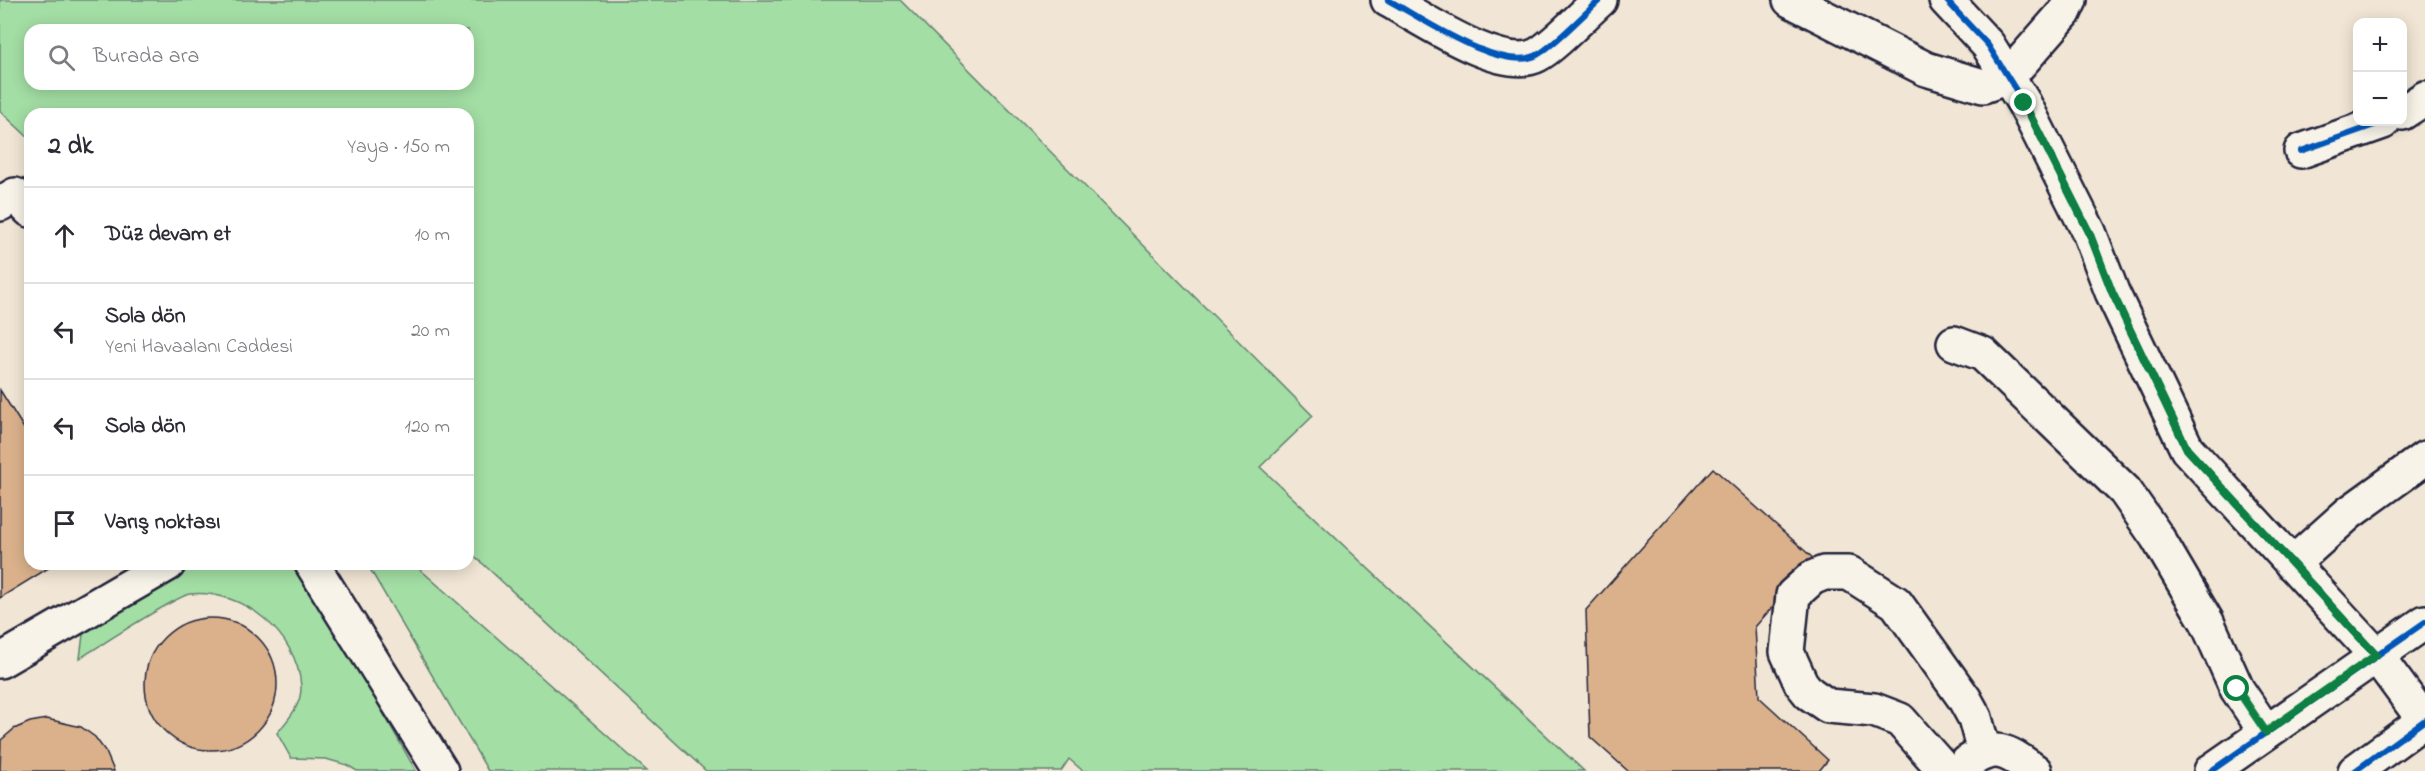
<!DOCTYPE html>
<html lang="tr">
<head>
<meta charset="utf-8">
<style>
	:root { --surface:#fff; --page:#f7f7f7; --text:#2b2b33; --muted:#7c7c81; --line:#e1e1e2 }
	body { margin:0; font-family:"Indie Flower",sans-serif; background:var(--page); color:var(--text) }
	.controls { position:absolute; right:18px; top:18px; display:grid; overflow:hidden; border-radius:12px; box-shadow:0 3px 15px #0003 }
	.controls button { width:54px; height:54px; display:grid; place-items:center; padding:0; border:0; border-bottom:2px solid var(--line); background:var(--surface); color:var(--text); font:30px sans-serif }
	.stop { position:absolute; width:18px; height:18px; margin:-14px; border:4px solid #0b8043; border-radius:50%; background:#fff }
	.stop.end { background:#0b8043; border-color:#fff; box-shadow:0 2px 6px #0008 }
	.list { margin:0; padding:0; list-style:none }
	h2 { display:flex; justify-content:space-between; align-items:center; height:78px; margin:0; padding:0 24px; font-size:26px }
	h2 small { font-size:20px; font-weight:400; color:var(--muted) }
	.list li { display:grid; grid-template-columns:39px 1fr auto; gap:18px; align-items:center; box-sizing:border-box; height:96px; padding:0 24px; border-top:2px solid var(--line) }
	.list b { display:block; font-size:22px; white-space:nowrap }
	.list p { margin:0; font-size:20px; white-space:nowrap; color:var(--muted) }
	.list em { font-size:20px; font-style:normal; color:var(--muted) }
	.icon { flex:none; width:33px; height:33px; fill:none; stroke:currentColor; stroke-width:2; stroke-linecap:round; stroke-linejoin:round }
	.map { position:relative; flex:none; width:2425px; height:771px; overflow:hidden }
	.search { position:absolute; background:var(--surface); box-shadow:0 3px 15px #0003; left:24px; top:24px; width:450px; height:66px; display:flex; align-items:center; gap:15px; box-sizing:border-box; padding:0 21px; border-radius:18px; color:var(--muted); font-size:22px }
	.panel { position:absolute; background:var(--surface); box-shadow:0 3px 15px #0003; left:24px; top:108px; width:450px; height:462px; border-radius:18px }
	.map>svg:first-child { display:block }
	.green { fill:#a3dea4; stroke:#628070; stroke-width:1.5; fill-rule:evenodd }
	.building { fill:#dab18b; stroke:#22223b; stroke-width:1.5 }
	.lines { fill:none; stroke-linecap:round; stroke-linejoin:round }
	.minor-casing { stroke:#22223b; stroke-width:38 }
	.major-casing { stroke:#22223b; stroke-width:38 }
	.minor { stroke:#f7f3e8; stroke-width:33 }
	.major { stroke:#f7f3e8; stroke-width:33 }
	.cycleway-casing { stroke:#f7f3e8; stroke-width:10 }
	.cycleway { stroke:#0057b8; stroke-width:6 }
	.route { stroke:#0b8043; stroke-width:8 }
</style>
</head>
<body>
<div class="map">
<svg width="2425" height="771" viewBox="0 0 2425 771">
	<rect width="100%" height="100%" fill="#f1e6d5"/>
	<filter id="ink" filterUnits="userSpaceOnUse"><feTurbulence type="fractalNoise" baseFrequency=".0167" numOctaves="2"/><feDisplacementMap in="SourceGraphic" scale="12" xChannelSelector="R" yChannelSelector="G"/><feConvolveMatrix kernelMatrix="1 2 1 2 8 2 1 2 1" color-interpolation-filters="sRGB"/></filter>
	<g filter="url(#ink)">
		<g class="green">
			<path d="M0,0H900L1313,416L1260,467L1584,771H1083L1069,759L1061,771H706L468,550V114H30V139L0,111ZM30,30H468V84H30Z"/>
			<path d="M172,564H299L416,771H357L347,765L326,759L291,758L277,733C288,720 302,705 301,686C297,633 243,589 190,594C177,595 97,648 80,658L85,619Z"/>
			<polygon points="367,564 414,564 647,771 488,771"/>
		</g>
		<g class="building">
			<polygon points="0,390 30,438 30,564 55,564 0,598"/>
			<polygon points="1713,468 1814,559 1755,627 1759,697 1828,760 1819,771 1628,771 1590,737 1586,610"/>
			<circle cx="211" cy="684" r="66"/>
			<polygon points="47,719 81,727 95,737 106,752 114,771 0,771 1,740 14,729 30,722"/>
		</g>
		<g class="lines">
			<g class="minor-casing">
				<g id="minor">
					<path d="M1388,0C1420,17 1502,74 1537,55C1553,47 1584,14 1600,0"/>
					<polyline points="1790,0 1926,69 1983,86 2008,77 2064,13 2070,0"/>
					<polyline points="1946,0 1988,45 2024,103 2089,232 2112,292 2187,449 2376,655"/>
					<polyline points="2402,113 2425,98"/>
					<polyline points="2301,151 2383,122"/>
					<polyline points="0,204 15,195 30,210"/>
					<polyline points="1954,343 1983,354 2125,491 2157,537 2207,622 2237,689 2266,732"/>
					<polyline points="312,564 441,771"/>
					<polyline points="2292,564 2349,513 2425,458"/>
					<polyline points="0,661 168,564"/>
					<path d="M1968,762C1997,742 2008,752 2035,771"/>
					<polyline points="1945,771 1900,720 1874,710 1828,706 1809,693 1801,683 1787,652 1793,595 1812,578 1824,573 1849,573 1896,603 1964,698 1975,718 1984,751"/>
				</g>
			</g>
			<g class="major-casing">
				<g id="major">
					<polyline points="2376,655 2424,720"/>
					<polyline points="2211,771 2425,622"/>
					<polyline points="2355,771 2425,720"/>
				</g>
			</g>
			<use href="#minor" class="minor"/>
			<use href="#major" class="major"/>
			<g class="cycleway-casing">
				<g id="cycleway">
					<path d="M1388,0C1420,17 1502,74 1537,55C1553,47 1584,14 1600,0"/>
					<polyline points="1946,0 1988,45 2024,103 2089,232 2112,292 2187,449 2376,655"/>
					<polyline points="2301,151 2383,122"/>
					<polyline points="2211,771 2425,622"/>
					<polyline points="2355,771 2425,720"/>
				</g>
			</g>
			<use href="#cycleway" class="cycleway"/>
		</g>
	</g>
	<g class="lines" filter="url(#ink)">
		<polyline class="route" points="2024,103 2089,232 2112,292 2187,449 2376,655 2266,732 2237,689"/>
	</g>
</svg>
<div class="controls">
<button>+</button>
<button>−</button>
</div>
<div class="stop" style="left:2237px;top:689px"></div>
<div class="stop end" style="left:2024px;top:103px"></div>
<div class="search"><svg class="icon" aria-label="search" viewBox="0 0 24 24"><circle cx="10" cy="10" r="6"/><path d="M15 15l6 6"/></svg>Burada ara</div>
<section class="panel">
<h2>2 dk<small>Yaya · 150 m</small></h2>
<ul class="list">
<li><svg class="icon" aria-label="ahead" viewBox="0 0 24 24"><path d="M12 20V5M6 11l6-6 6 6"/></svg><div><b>Düz devam et</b></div><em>10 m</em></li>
<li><svg class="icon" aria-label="left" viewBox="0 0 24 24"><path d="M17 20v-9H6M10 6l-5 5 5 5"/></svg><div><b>Sola dön</b><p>Yeni Havaalanı Caddesi</p></div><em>20 m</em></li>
<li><svg class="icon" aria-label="left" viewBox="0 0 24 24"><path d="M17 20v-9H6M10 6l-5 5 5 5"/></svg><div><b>Sola dön</b></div><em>120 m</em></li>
<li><svg class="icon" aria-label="arrive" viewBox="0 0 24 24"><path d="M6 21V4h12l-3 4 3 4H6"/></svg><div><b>Varış noktası</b></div></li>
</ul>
</section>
</div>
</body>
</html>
